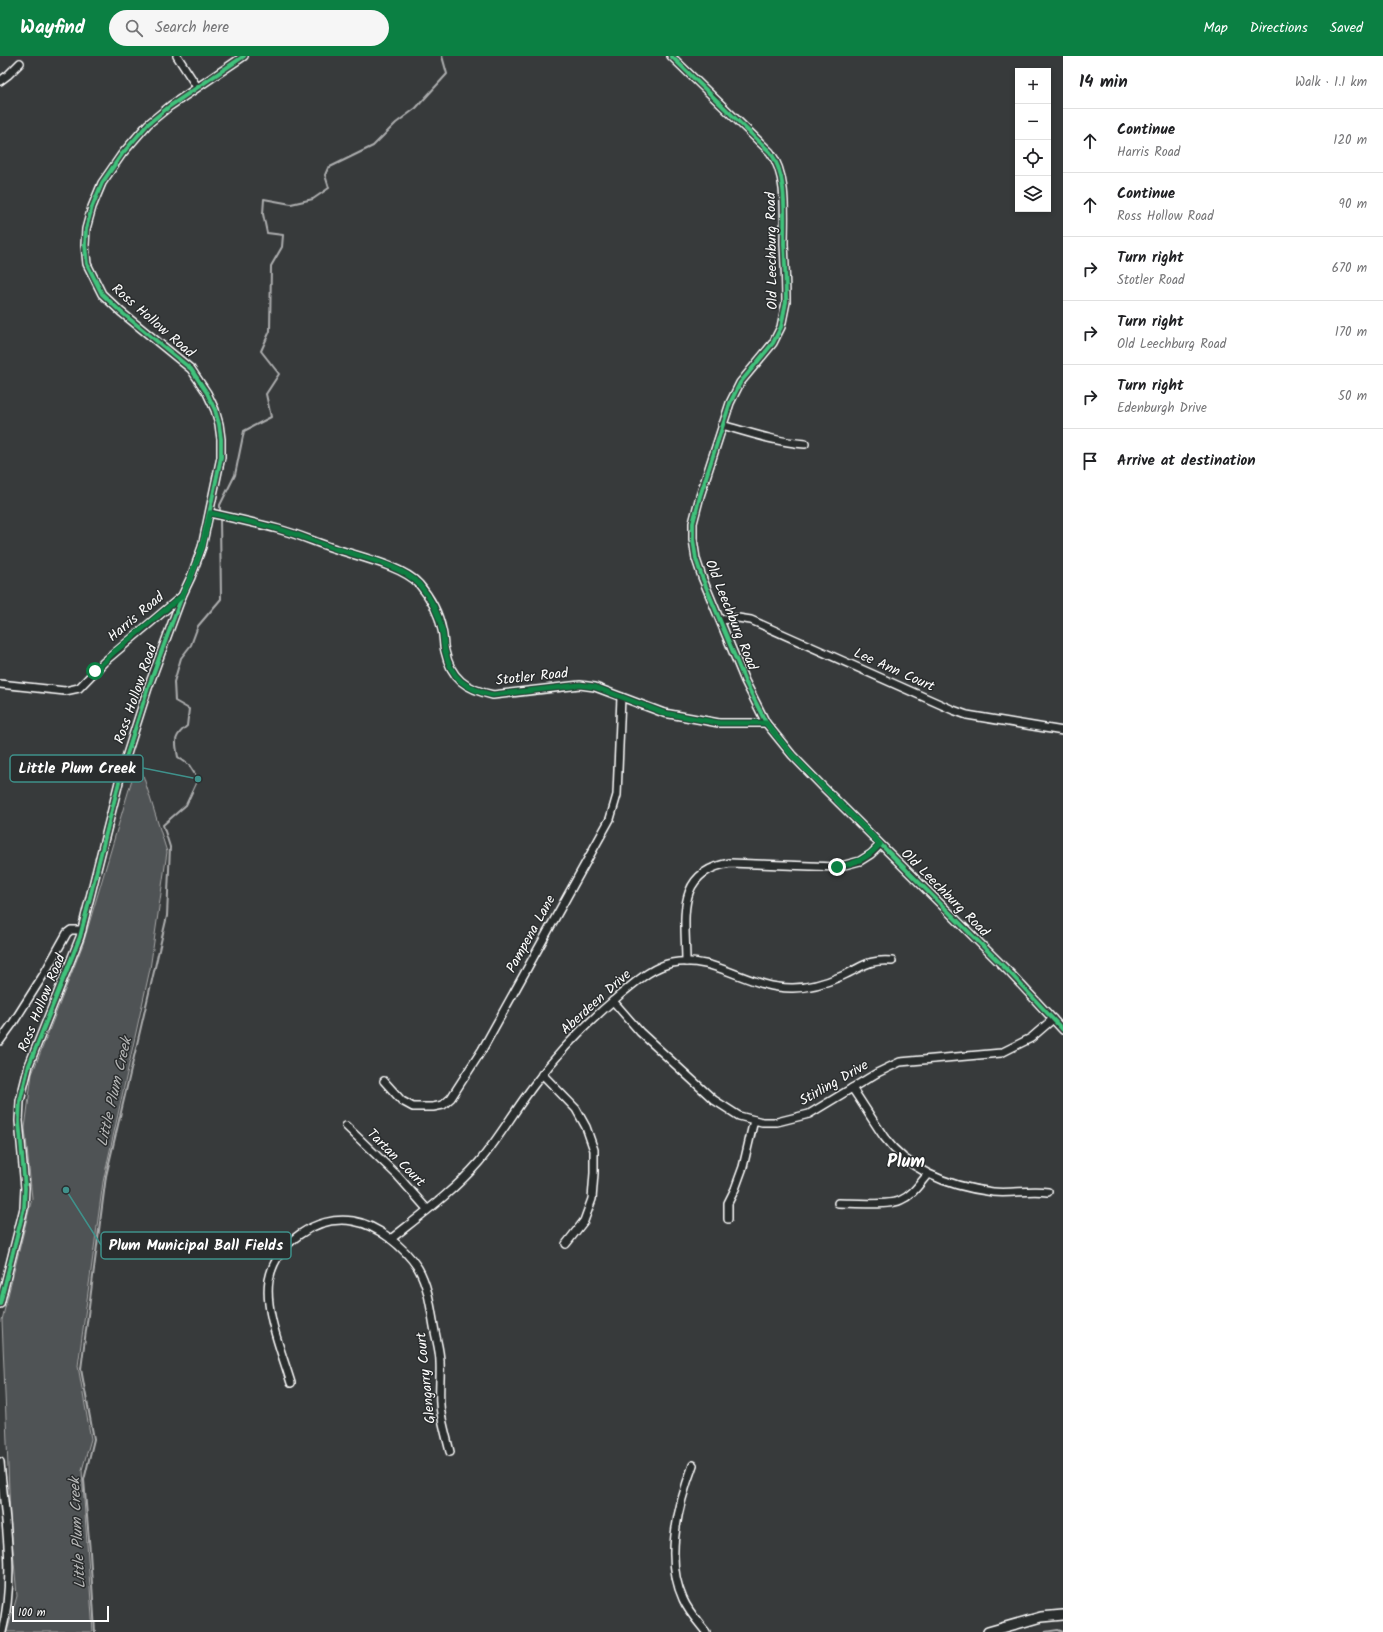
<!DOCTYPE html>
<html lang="en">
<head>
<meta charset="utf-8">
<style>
	:root { --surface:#fff; --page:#f6f6f6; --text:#202124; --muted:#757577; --line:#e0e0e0; --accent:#0b8043 }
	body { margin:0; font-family:Kalam,sans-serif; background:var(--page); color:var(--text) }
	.controls { position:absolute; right:12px; top:12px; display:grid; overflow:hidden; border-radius:0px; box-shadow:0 2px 6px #0003 }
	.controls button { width:36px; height:36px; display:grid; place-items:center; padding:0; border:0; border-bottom:1px solid var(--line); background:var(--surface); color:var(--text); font:20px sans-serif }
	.scale { position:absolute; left:12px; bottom:10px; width:97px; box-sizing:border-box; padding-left:4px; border:2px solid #fff; border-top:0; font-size:11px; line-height:14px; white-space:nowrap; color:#fff; -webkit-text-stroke:3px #2a2d2e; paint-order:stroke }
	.stop { position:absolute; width:12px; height:12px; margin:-9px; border:3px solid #0b8043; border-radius:50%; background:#fff }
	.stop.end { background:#0b8043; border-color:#fff; box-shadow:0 1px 4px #0008 }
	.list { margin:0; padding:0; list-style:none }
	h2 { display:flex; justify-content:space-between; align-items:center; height:52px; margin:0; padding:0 16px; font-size:17px }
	h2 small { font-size:13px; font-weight:400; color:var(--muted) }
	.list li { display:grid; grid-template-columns:26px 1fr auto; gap:12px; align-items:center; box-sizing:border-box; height:64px; padding:0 16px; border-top:1px solid var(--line) }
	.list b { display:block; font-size:15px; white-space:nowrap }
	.list p { margin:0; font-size:13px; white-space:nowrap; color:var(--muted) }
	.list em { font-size:13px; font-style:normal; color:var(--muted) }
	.icon { flex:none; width:22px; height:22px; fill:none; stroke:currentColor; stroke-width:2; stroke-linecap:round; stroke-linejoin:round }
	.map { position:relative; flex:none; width:1063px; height:1576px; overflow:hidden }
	header { display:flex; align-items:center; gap:24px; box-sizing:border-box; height:56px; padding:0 20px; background:var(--accent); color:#fff }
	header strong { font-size:19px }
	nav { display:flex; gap:22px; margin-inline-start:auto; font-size:14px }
	.search { width:280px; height:36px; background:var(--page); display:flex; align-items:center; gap:10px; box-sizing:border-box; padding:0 14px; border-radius:22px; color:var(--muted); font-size:15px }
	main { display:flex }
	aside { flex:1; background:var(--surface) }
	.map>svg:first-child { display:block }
	.green { fill:#505354; stroke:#a8a9aa }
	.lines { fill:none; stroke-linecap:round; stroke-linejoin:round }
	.stream { stroke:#adaeaf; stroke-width:2 }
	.minor-casing { stroke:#fff; stroke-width:10 }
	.major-casing { stroke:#fff; stroke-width:12 }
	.minor { stroke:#2a2d2e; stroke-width:7 }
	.major { stroke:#2a2d2e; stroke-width:9 }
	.cycleway-casing { stroke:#2a2d2e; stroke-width:6 }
	.cycleway { stroke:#40c37c; stroke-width:4 }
	.route { stroke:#0b8043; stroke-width:5 }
	.labels { text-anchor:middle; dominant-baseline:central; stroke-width:3; stroke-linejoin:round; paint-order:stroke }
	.street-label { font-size:14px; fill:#fff; stroke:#2a2d2e }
	.water-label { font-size:15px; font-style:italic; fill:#b4b5b5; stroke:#2a2d2e }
	.district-label { font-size:18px; font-weight:bold; fill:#fff; stroke:#2a2d2e }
	.leader { fill:none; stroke:#3f918b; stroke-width:1.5 }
	.callout-dot { fill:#3f918b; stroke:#2a2d2e; stroke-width:1.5 }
	.callout { fill:#2a2d2e; stroke:#3f918b; stroke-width:1.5 }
	.callout-label { font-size:15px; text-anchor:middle; font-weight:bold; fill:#fff }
</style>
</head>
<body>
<header>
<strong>Wayfind</strong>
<div class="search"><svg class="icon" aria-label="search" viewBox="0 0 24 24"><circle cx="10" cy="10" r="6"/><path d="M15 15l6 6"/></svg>Search here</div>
<nav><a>Map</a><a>Directions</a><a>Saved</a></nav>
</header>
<main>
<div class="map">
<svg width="1063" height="1576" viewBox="0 0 1063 1576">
	<rect width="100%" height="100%" fill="#373a3b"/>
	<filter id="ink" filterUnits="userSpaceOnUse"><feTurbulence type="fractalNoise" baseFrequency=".025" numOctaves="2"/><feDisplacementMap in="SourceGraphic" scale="8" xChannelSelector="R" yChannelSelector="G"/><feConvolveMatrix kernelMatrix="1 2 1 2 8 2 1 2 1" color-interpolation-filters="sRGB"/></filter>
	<g filter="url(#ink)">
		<polygon class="green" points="138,703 167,796 150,913 103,1126 78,1310 91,1383 82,1414 93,1576 7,1576 17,1540 10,1460 2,1264 32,1142 25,1072 32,1018 83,888"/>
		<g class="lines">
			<g class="stream">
				<polyline points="220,457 220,449 235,419 244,375 271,361 266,338 279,318 261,295 270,275 271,210 282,191 283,179 267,177 263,158 264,143 291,148 313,143 329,132 325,119 328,112 373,90 396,67 416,52 447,18 442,0"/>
				<path d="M95,1576L90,1496L84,1424L94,1383L81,1313L106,1120L167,860L170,791L163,769L186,749L198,723L189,709L178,701C175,685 173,681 187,670L189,653L175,645L174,626L181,602L191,589L198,570L221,543L220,462"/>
				<polyline points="1045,1576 1058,1574 1063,1576"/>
			</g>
			<g class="minor-casing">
				<g id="minor">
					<polyline points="177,0 197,31"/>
					<path d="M671,0L770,96C788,119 784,160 784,188C785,208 786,227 786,246L781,271L773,287L740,327L730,347L700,440L693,467V483L696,503L702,521L745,625L766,667L792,699L824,732L1011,918L1063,974"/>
					<polyline points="0,25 8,19 20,7"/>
					<path d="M722,369C750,377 777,386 805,388"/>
					<path d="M210,457C233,462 256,467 278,473C297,478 315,486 333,492C356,500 403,510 419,528C430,541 439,558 442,574C444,581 443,588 445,595C451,623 466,633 493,639L580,629L595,631L664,657L719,667H766"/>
					<polyline points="721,564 738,562 751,564 953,654 967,659 1063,675"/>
					<polyline points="0,628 65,635 79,632 104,606 182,540"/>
					<path d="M686,906C686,863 674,816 730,807L837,811L860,805L871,798L880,789"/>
					<polyline points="613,945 640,976 714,1044 739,1060 762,1066 777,1066 809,1058 877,1017 900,1006 1001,997 1031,982 1053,963"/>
					<polyline points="0,985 13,967 44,918 67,877 71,874 82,874"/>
					<polyline points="542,1018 576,1053 586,1071 594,1094 594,1117 592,1143 584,1165 566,1188"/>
					<polyline points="384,1025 402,1045 413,1051 433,1051 443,1049 451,1042 482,994 610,763 617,739 621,641"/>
					<path d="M852,1032C863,1048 873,1065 884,1081C910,1116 952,1131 993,1136C1012,1138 1030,1133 1048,1136"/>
					<polyline points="346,1070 397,1119 427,1153"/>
					<path d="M838,1147C852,1147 891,1150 901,1144C913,1139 920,1127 928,1118"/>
					<polyline points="728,1163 728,1147 735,1133 743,1111 754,1064"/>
					<path d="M391,1183C421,1159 454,1135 479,1106C499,1082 515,1054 534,1029C559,995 589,965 621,938C636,926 652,911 672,907C716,899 749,933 793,932C811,932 826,927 842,920C863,911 867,903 892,905"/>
					<polyline points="0,1248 24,1152 25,1132 19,1065 20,1045 29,1009 80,881 122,714 148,632 182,540 191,521 202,491 221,401 221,383 219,368 215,354 207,337 191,313 121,256 102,238 87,208 85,189 86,173 92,151 102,127 122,98 148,68 170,50 244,0"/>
					<path d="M291,1327C282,1297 264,1254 269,1224C276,1187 316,1159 353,1165C378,1169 404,1191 418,1212C429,1231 431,1255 435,1276C437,1286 440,1296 440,1306C441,1323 438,1341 441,1357C443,1370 447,1383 450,1396"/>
					<path d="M0,1406C5,1462 16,1520 2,1576"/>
					<path d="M693,1409C678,1449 664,1502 683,1543C688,1555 698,1566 706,1576"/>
				</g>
			</g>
			<g class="major-casing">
				<polyline id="major" points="988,1576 1041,1561 1063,1559"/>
			</g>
			<use href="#minor" class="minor"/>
			<use href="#major" class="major"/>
			<g class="cycleway-casing">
				<g id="cycleway">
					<path d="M671,0L770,96C788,119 784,160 784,188C785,208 786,227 786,246L781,271L773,287L740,327L730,347L700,440L693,467V483L696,503L702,521L745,625L766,667L792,699L824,732L1011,918L1063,974"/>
					<polyline points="0,1248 24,1152 25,1132 19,1065 20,1045 29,1009 80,881 122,714 148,632 182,540 191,521 202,491 221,401 221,383 219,368 215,354 207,337 191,313 121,256 102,238 87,208 85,189 86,173 92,151 102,127 122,98 148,68 170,50 244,0"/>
				</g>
			</g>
			<use href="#cycleway" class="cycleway"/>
		</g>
	</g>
	<g class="lines" filter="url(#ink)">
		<path class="route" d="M95,615L114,596L182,540L191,521L202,491L210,457C233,462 256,467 278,473C297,478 315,486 333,492C356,499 403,510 419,528C430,541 439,558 442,574C444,581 443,588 445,595C451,623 466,633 492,639L580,629L595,631L664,657L719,667H766L792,699L880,788C867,803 856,807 837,811"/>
	</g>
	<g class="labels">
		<g class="street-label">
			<text transform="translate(772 195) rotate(-91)">Old Leechburg Road</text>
			<text transform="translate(153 265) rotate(41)">Ross Hollow Road</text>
			<text transform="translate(731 559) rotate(68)">Old Leechburg Road</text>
			<text transform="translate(136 561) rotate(-40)">Harris Road</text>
			<text transform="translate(894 614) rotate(24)">Lee Ann Court</text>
			<text transform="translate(532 621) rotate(-6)">Stotler Road</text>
			<text transform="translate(136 638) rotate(-71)">Ross Hollow Road</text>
			<text transform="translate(945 837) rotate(45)">Old Leechburg Road</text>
			<text transform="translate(531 878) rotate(-61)">Pampena Lane</text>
			<text transform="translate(596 946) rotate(-42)">Aberdeen Drive</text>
			<text transform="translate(42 947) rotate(-68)">Ross Hollow Road</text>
			<text transform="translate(834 1027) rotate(-30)">Stirling Drive</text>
			<text transform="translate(396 1102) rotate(45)">Tartan Court</text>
			<text transform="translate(426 1322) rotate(-96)">Glengarry Court</text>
		</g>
		<g class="water-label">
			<text transform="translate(115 1036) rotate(-77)">Little Plum Creek</text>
			<text transform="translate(78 1477) rotate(-93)">Little Plum Creek</text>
		</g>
		<g class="district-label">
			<text x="906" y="1106">Plum</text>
		</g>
	</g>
	<path class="leader" d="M198 723L143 712M66 1134L101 1189"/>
	<g class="callout-dot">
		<circle cx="198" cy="723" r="4"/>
		<circle cx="66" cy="1134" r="4"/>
	</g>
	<g class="callout">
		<rect x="10" y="699" width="133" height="27" rx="4"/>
		<rect x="101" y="1176" width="190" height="27" rx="4"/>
	</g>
	<g class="callout-label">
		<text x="77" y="717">Little Plum Creek</text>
		<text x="196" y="1194">Plum Municipal Ball Fields</text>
	</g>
</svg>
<div class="controls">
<button>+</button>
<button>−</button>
<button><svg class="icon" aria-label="locate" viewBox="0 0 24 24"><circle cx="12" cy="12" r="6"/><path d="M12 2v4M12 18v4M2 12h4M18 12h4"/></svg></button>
<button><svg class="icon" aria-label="layers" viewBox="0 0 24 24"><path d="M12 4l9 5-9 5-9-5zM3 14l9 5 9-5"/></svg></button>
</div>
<div class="scale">100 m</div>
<div class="stop" style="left:95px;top:615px"></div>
<div class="stop end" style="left:837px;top:811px"></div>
</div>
<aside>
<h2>14 min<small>Walk · 1.1 km</small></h2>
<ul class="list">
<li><svg class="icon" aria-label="ahead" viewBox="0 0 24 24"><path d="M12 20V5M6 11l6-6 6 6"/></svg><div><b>Continue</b><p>Harris Road</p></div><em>120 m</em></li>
<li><svg class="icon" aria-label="ahead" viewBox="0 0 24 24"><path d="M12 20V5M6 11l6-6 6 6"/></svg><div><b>Continue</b><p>Ross Hollow Road</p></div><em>90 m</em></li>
<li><svg class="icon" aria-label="right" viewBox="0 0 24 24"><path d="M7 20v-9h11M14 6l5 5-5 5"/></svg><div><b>Turn right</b><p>Stotler Road</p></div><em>670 m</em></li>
<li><svg class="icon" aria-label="right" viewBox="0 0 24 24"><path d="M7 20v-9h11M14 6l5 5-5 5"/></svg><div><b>Turn right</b><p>Old Leechburg Road</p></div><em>170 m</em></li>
<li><svg class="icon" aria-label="right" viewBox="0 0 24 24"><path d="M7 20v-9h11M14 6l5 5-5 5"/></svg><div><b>Turn right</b><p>Edenburgh Drive</p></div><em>50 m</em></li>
<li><svg class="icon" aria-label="arrive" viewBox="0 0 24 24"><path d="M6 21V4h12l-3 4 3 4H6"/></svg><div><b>Arrive at destination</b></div></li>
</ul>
</aside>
</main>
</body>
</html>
